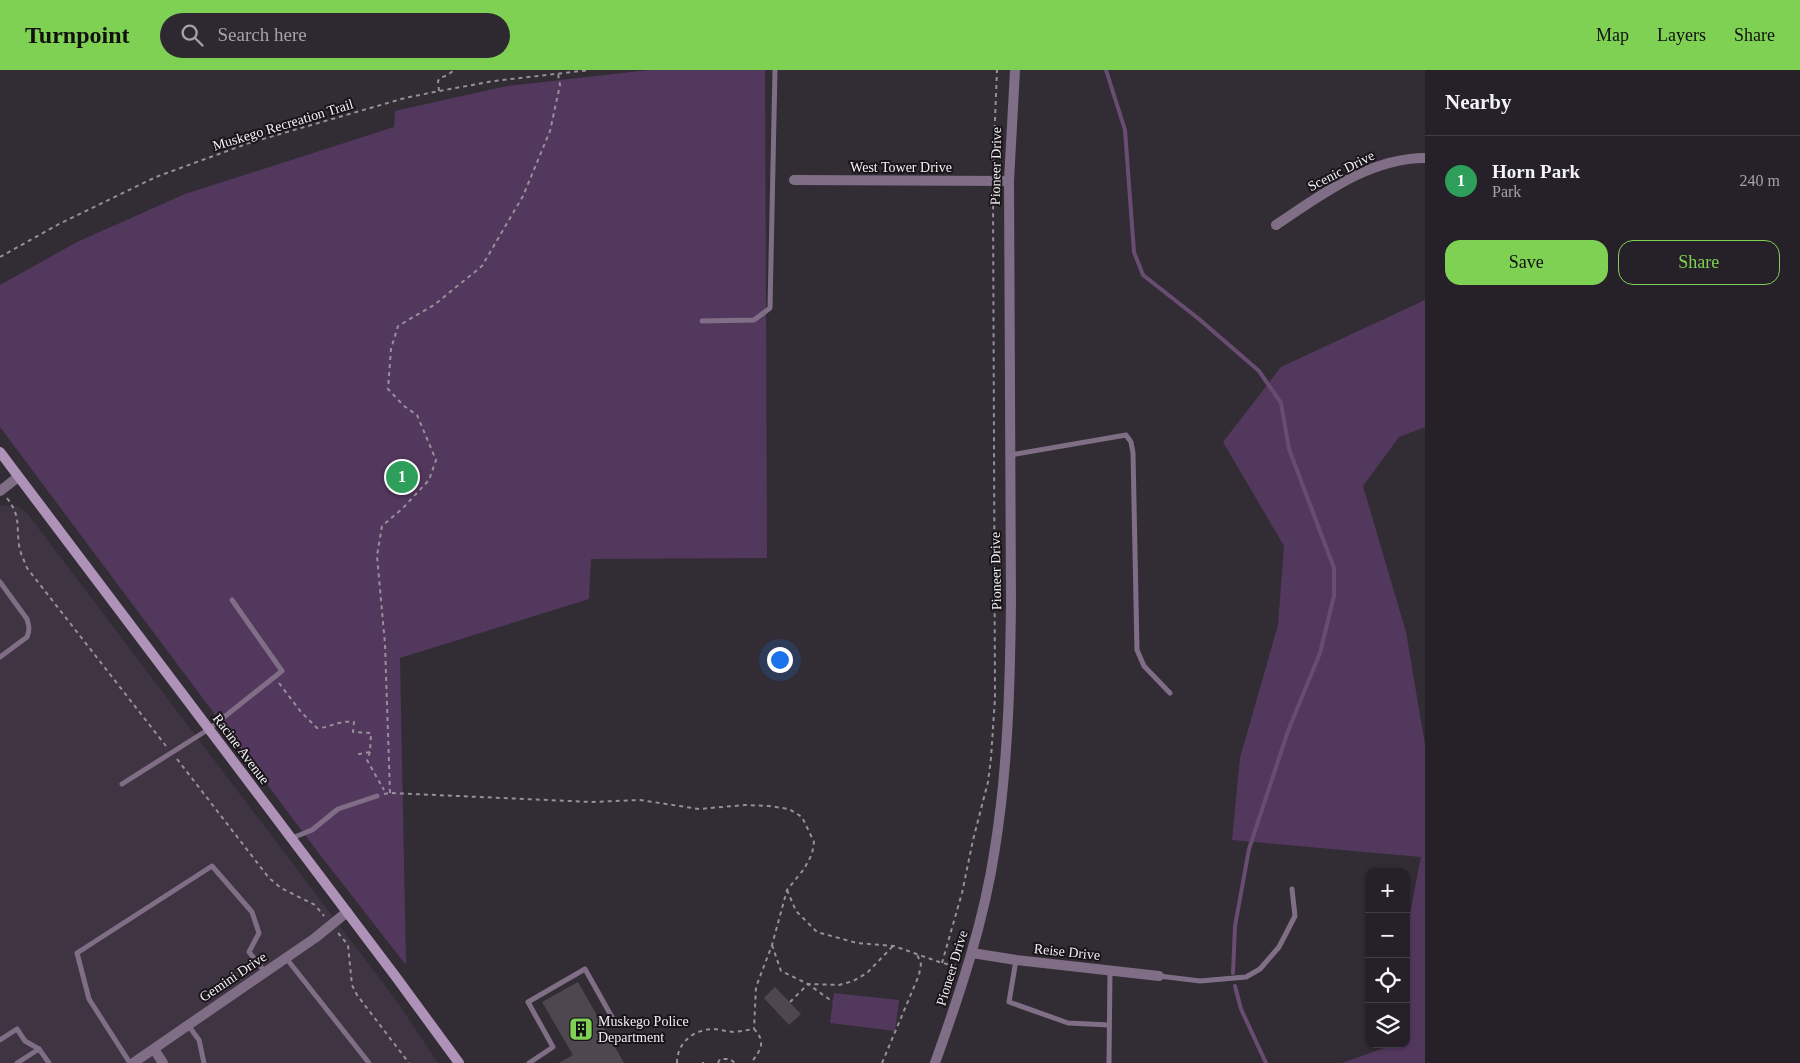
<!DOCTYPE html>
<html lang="en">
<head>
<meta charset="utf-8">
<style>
	:root { --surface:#262128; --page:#2e2930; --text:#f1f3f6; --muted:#a4a3a8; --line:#423e45; --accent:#7ed153 }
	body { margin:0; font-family:Georgia,serif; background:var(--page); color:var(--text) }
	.controls { position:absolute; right:15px; bottom:15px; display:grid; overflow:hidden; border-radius:10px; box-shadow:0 1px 4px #0004 }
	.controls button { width:45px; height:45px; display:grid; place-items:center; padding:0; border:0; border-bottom:1px solid var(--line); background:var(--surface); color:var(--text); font:25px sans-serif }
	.you { position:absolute; left:779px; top:589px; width:18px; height:18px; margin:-12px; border:4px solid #fff; border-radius:50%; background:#1a73e8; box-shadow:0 0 0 8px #1a73e833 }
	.badge { display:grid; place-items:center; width:32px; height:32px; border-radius:50%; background:var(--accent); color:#fff; font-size:16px; font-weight:700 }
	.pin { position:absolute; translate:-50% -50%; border:2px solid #fff; box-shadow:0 1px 5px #0006 }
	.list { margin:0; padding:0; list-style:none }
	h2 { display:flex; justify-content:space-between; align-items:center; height:65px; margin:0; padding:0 20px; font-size:21px }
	h2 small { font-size:16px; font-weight:400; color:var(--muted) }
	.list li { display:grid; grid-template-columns:32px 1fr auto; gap:15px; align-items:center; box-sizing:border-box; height:90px; padding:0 20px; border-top:1px solid var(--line) }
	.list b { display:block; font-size:19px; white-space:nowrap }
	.list p { margin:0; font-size:16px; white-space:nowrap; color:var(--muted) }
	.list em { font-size:16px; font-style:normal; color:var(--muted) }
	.actions { display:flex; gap:10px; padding:15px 20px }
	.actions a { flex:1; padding:11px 0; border:1px solid var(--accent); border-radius:15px; text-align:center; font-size:18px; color:var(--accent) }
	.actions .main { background:var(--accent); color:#111 }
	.icon { flex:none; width:28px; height:28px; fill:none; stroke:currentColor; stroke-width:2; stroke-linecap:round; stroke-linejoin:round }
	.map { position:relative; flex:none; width:1425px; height:993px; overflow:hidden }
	header { display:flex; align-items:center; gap:30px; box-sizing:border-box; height:70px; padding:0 25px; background:var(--accent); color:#111 }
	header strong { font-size:24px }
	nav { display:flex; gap:28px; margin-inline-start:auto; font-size:18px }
	.search { width:350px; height:45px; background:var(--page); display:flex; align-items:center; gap:12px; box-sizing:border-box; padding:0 18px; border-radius:28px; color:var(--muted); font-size:19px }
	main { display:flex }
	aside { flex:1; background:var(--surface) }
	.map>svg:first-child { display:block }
	.built { fill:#3e3442 }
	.green { fill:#53385d }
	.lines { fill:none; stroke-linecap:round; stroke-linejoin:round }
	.stream { stroke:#694d71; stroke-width:4 }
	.building { fill:#4e4750 }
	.path { stroke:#969098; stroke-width:2; stroke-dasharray:4 4; stroke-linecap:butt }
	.lane { stroke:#806e86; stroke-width:5 }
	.street { stroke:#806e86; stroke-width:10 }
	.secondary { stroke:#ae92b8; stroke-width:10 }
	.labels { text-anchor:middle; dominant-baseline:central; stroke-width:4; stroke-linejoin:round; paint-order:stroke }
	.street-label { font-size:14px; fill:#f4eff5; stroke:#181519 }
	.poi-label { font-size:14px; fill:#f4eff5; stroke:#181519; text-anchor:start }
</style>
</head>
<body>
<header>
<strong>Turnpoint</strong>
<div class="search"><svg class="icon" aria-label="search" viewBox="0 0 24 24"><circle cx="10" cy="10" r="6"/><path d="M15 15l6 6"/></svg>Search here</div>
<nav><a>Map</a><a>Layers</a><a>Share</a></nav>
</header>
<main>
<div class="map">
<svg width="1425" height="993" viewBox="0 0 1425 993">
	<rect width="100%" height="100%" fill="#322c35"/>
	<polygon class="built" points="5,435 18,436 27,443 396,930 438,993 0,993 0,436"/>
	<g class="green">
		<polygon points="649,0 765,0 767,488 591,489 589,529 400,588 406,895 314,777 0,357 0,215 77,172 185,124 394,57 395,41 507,16"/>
		<polygon points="1425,230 1425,357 1399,367 1363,416 1406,562 1425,675 1425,993 1342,993 1384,978 1385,974 1406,974 1406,864 1421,787 1232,770 1240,688 1278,555 1284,476 1223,372 1281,297"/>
		<polygon points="834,923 899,930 895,961 830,953"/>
	</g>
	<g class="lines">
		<g class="stream">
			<polyline points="1106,0 1125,60 1134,182 1143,205 1199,249 1259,301 1281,333 1289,379 1334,498 1334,526 1320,583 1288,661 1249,779 1235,856 1233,903"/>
			<polyline points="1235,916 1241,939 1266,993"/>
		</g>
	</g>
	<g class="building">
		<polygon points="578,912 624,993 559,993 573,985 542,932"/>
		<polygon points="775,917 801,944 789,955 764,928"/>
	</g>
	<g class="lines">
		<g class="path">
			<polyline points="439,21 438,11 440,8 448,5 454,0"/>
			<polyline points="993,99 997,0"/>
			<polyline points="0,187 59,154 156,107 249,73 405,28 439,21 494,11 590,0"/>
			<path d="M7,428C21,447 16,453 19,475C20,483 24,490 27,498L166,676"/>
			<path d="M279,613L301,642L317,658C331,658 337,650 354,652L353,662L371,663L370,682L354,685"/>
			<polyline points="370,682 367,690 384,720"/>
			<polyline points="177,689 269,808 281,818 315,835 324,846"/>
			<polyline points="390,723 385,574 377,486 382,456 403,438 429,410 436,390 417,345 404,336 388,319 391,279 398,256 434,235 482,196 523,126 550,61 560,15 558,4"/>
			<polyline points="384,724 390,723 592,732 640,730 699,739 745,735 769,736 789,739 802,747 814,772 812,784 804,799 787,820 772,875 756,917 754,959"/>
			<polyline points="787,820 796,841 817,862 857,873 894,876 942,893 957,896"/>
			<polyline points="338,863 348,875 352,915 357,925 409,993"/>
			<polyline points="772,875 781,901 808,914 839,915 853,911 867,903 893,876"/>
			<polyline points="942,893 962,823 973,770 988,712 991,688 995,628 993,121"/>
			<polyline points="790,932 808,914 833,932"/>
			<path d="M677,993C677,973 693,960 712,959C720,959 727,962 735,962C742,961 748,960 754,959C767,972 760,981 751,993"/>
			<polyline points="702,993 704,993"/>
			<polyline points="718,993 720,989 730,989 735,993"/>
			<polyline points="882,993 919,905 921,894 917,884"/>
		</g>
		<g class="lane">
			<polyline points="702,251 754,250 770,238 775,0"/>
			<polyline points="1010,385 1126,365 1131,372 1133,383 1137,580 1144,596 1170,623"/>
			<path d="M0,512L27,549C29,556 30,560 27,567L0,587"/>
			<polyline points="122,714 209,659 282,601 232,530"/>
			<polyline points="292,768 312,760 338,739 377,726"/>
			<polyline points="286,888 369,993"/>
			<polyline points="1016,890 1009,932 1068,953 1109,955"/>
			<polyline points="1159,906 1200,911 1246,907 1260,899 1279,877 1295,846 1292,819"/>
			<polyline points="188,955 199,970 204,993"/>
			<polyline points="0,970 17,959 25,971 39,979 49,993"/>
			<polyline points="17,993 39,979"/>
			<polyline points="130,993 89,929 77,883 212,796 252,842 259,863 249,882 265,902"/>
			<polyline points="529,993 553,977 528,932 585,899 613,949"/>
			<polyline points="1109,993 1110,901"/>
		</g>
		<g class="street">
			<polyline points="794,110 1009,111"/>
			<path d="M1276,155C1321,125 1369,88 1425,88"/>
			<polyline points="0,421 18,407"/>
			<polyline points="972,883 1016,890 1159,906"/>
			<polyline points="154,979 163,993"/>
			<polyline points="133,993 315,868 347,842"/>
			<path d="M935,993C960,923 984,852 995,778C1008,697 1010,615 1011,533L1009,111L1015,0"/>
		</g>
		<polyline class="secondary" points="0,382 396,907 459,993"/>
	</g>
	<defs>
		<g id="building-square" transform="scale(1.25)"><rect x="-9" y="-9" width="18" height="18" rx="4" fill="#7ed153" stroke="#181519"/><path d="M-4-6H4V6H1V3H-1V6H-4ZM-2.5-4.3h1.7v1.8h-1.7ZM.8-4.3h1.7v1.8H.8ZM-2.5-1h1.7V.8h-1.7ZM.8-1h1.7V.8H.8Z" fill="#111"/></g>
	</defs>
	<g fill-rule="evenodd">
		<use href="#building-square" x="581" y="959"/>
	</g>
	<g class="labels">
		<g class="street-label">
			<text transform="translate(283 55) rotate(-17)">Muskego Recreation Trail</text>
			<text transform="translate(996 96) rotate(-89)">Pioneer Drive</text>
			<text x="901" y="97">West Tower Drive</text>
			<text transform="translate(1341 101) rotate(-27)">Scenic Drive</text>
			<text transform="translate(996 501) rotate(-91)">Pioneer Drive</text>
			<text transform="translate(241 679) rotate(53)">Racine Avenue</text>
			<text transform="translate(1067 882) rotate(6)">Reise Drive</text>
			<text transform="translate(952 898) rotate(-73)">Pioneer Drive</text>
			<text transform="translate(233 907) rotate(-34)">Gemini Drive</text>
		</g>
		<g class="poi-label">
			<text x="598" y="951">Muskego Police<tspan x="598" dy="16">Department</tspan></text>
		</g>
	</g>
</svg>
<div class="controls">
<button>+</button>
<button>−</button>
<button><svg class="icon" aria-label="locate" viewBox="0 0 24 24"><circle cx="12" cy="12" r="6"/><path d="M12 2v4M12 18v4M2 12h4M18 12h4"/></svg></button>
<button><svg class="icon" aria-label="layers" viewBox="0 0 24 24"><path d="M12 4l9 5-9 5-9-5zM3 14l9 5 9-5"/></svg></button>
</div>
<div class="you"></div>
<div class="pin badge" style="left:402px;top:407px;background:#2e9e5b">1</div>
</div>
<aside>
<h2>Nearby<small></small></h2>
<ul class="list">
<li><span class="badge" style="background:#2e9e5b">1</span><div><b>Horn Park</b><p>Park</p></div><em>240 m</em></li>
</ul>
<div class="actions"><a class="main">Save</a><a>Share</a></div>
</aside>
</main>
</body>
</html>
